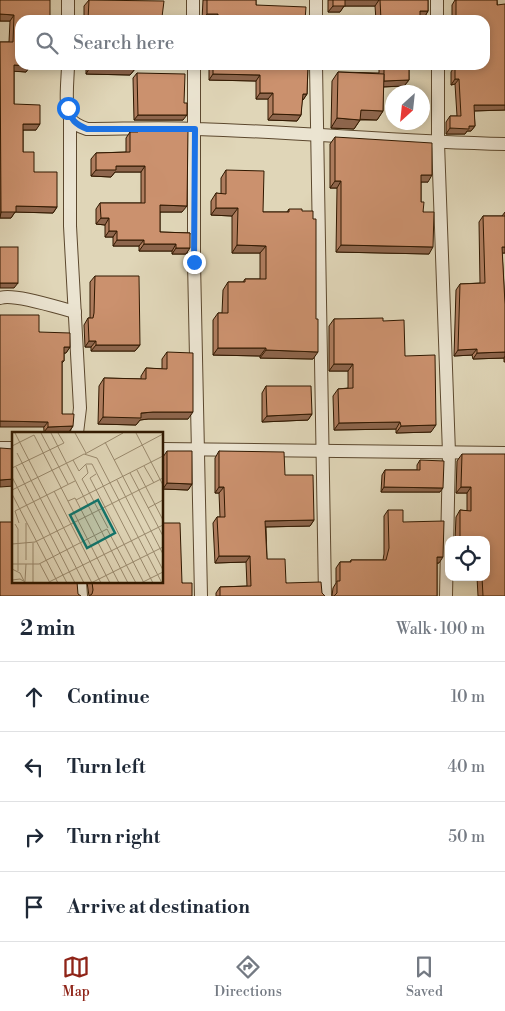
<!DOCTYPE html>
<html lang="en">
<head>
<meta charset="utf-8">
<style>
	:root { --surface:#fff; --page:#f2f2f3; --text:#1f2937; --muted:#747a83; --line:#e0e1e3; --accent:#8f2418 }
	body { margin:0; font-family:"Libre Bodoni",serif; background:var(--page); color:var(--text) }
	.controls { position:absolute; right:15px; bottom:15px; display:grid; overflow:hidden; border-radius:10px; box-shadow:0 2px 8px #0003 }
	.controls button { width:45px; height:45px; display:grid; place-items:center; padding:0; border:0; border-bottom:1px solid var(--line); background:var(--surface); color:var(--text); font:25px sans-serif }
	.compass { position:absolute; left:385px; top:85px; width:45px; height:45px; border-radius:50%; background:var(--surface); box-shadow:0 2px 8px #0003; rotate:207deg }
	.stop { position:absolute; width:15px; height:15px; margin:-11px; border:4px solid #1a73e8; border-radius:50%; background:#fff }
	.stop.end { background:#1a73e8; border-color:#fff; box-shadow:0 1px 5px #0008 }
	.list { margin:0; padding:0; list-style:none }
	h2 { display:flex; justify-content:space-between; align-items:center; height:65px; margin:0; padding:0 20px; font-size:21px }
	h2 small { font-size:16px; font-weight:400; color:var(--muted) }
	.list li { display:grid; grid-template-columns:32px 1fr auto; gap:15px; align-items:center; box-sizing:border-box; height:70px; padding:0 20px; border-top:1px solid var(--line) }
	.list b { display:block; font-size:19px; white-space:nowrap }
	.list em { font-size:16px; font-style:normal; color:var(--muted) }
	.icon { flex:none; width:28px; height:28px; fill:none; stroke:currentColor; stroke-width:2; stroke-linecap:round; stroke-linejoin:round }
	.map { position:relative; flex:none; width:505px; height:596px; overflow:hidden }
	.search { position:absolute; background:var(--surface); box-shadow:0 2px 8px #0003; left:15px; right:15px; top:15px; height:55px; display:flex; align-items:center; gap:12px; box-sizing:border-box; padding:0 18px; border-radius:15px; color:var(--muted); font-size:19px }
	.sheet { height:345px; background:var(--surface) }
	nav { display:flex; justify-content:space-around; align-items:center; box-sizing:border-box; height:70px; border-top:1px solid var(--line); background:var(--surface); font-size:14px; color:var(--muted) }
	nav a { display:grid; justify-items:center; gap:2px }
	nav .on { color:var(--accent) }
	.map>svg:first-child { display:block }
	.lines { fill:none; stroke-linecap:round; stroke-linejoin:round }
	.street-casing { stroke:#5c482e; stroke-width:14 }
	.street { stroke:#ebe4d1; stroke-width:12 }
	.wall { fill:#af7d5f; stroke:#301800 }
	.shaded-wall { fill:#8e664d; stroke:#301800 }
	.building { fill:#cb916e; stroke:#301800 }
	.route { stroke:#1a73e8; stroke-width:6 }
	.inset-road { fill:none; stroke:#9a8a6e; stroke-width:1 }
	.view { fill:#0f766e; fill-opacity:0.15; stroke:#0f766e; stroke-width:2.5 }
	.inset-edge { fill:none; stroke:#301800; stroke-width:2.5 }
</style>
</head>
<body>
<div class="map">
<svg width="505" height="596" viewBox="0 0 505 596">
	<rect width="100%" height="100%" fill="#e0d6b8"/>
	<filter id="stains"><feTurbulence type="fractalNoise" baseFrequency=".004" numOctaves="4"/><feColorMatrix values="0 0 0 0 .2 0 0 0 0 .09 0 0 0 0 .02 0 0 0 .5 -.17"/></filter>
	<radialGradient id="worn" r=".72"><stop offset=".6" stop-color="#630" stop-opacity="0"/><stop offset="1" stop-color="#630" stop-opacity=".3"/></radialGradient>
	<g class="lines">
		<g class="street-casing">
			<g id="street">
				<polyline points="193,0 193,20"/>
				<polyline points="316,0 316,20"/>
				<polyline points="437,0 437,20"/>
				<polyline points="68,20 68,0"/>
				<path d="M68,65C68,78 64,106 70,118C73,124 81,127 87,129C123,129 160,127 197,129C300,132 402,142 505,144"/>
				<polyline points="194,65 194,262 201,596"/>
				<polyline points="316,65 325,596"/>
				<polyline points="438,65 438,143 449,453 446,596"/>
				<polyline points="70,119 70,226 80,408 77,433"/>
				<path d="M0,298C14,293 59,308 75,312"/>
				<polyline points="0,448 14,448"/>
				<polyline points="162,449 505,453"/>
				<polyline points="80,582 81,596"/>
			</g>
		</g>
		<use href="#street" class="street"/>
	</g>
	<g class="wall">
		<polygon points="0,0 20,20 30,66 26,72 14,71 14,104 36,130 23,130 23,152 34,172 57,207 53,213 15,212 11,218 0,218 0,42 9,42 10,21 0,21"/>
		<polygon points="89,0 162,17 160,20 84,20 84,6"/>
		<polygon points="203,0 256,0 256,5 305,20 202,20"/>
		<polygon points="328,0 428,0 428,11 424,18 418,18 418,20 376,20 375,6 344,6 340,12 328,12"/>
		<polygon points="455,0 497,0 505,110 474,111 475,126 471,131 467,131 465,134 446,134 446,122 450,116 457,116 455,84 451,85 451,72 454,67 454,65 485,65 485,20 452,20 452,5"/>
		<polygon points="86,65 135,65 135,69 130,75 86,74"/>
		<polygon points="209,65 308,65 307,94 303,100 302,100 301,115 297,121 268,120 268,99 256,99 256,81 209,80"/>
		<polygon points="379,65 427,65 426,66 409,66 409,80 404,86 383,87 383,111 377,120 360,120 354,129 331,128 332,81 338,72 379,73"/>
		<polygon points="137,73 184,103 183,120 134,120 133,78"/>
		<polygon points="138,130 182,212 160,212 160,232 190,233 186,254 172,254 172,251 139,251 139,246 113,246 113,237 105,237 105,225 96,224 96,209 100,203 141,203 141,172 115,172 111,177 91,176 91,159 96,153 126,152 126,138 130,132 136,132"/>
		<polygon points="335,137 428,182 421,182 421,202 423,212 429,254 336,252 337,188 330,188 330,144"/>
		<polygon points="226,170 263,212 287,212 289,209 313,359 260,358 260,356 213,355 213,320 218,313 222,313 223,290 228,282 243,282 245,279 260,279 260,253 232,253 232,216 211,215 211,201 216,193 221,194 221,178"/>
		<polygon points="505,212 505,253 502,253 505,304 505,362 504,362 504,358 473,359 472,355 454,356 456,290 460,284 480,283 479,222 483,216 502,216"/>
		<polygon points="95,276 140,345 135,351 91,351 91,347 85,347 84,325 88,318 90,318 90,282"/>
		<polygon points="334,319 383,321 405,356 431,432 396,433 396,429 334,430 333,396 338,389 348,388 348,371 329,371 329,326"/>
		<polygon points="39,332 70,347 66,353 64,353 64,361 62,363 62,414 73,426 69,432 44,432"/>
		<polygon points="167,352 188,419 148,419 140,420 136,425 98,424 99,386 104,378 141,379 141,376 146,368 162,369 162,359"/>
		<polygon points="266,386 312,414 308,420 262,422 262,393"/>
		<polygon points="167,451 192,484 188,490 163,489 163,457"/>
		<polygon points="219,451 285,475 314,520 310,526 266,527 267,559 286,583 322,593 325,596 216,596 216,593 220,587 247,586 246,562 215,563 213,523 217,517 220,517 219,493 215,493 215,458"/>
		<polygon points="462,454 505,596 478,596 477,577 486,577 486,540 455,540 456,517 460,510 467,511 467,493 456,493 457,461"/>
		<polygon points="420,460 440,492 381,492 382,475 385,470 417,470 417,465"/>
		<polygon points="388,510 403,522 439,563 437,563 437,596 332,596 333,588 336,583 336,568 340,562 350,562 351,560 383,560 384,554 384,516"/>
		<polygon points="163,523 182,583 89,596 87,582 162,582"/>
	</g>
	<g class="shaded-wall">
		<polygon points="345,0 379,0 375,6 344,6 340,12 328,12 333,6"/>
		<polygon points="420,11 428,11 424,18 418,18 417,20"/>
		<polygon points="0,14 14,15 10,21 0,21"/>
		<polygon points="207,14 218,14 214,20 202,20"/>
		<polygon points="136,16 162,17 160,20 133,20"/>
		<polygon points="14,65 30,66 26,72 10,71"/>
		<polygon points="405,65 427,65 426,66 404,66"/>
		<polygon points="90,67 135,69 130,75 86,74"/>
		<polygon points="213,74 260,75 256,81 209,80"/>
		<polygon points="455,79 459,79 455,84 451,85"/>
		<polygon points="409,80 404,86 379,87 384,81"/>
		<polygon points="260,93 273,93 268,99 256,99"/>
		<polygon points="303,94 307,94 303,100 299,100"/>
		<polygon points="474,105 505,105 505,110 470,111"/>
		<polygon points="361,110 383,111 377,120 354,119"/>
		<polygon points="273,114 301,115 297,121 268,120"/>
		<polygon points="138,115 187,115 183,120 134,120"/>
		<polygon points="337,118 360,120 354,129 331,128"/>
		<polygon points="23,124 40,124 36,130 19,130"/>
		<polygon points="469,126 475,126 471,131 467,131 465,134 446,134 450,128"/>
		<polygon points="116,166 145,166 141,172 115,172 111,177 91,176 96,170"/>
		<polygon points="421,175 432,175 428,182 417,182"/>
		<polygon points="335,181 341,181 337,188 330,188"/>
		<polygon points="160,205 187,206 182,212 156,212"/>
		<polygon points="16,206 57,207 53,213 15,212 11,218 0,218 1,212"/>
		<polygon points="216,208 238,208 232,216 211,215"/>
		<polygon points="101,218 109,218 105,225 96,224"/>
		<polygon points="109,231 117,231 113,237 105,237"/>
		<polygon points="117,240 144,240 139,246 113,246"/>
		<polygon points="144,244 176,244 172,251 139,251"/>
		<polygon points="237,245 266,246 260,253 232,253"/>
		<polygon points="341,245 433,247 429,254 336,252"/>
		<polygon points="502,247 505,247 505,253 498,253"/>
		<polygon points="176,248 190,248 186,254 172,254"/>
		<polygon points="0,283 18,283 14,288 0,288"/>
		<polygon points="89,341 96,341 91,347 85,347"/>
		<polygon points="96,345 140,345 135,351 91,351"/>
		<polygon points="64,347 70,347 66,353 60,353"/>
		<polygon points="218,348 266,348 260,356 213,355"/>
		<polygon points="477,349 472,355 454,356 458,350"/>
		<polygon points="266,350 318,352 313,359 260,358"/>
		<polygon points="505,352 505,356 504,358 473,359 477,353"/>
		<polygon points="334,364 353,364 348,371 329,371"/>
		<polygon points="153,412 193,412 188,419 148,419 140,420 136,425 98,424 103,417"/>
		<polygon points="312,414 308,420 262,422 267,416"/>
		<polygon points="0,421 48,422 44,427 0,427"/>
		<polygon points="400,422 396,429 334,430 339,423"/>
		<polygon points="436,425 431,432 396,433 401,426"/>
		<polygon points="73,426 69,432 44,432 48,427"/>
		<polygon points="14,479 14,486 0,487 0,480"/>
		<polygon points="167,483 192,484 188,490 163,489"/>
		<polygon points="219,487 224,487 219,493 215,493"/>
		<polygon points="384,487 443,488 440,492 381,492"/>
		<polygon points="461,487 471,487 467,493 456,493"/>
		<polygon points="314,520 310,526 261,527 265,521"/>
		<polygon points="219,556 250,556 246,562 215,563"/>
		<polygon points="437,557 443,557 439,563 432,563"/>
	</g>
	<g class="building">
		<polygon points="0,0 50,0 50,20 20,20 20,65 30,66 14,65 14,104 40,105 40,124 23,124 23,152 34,152 34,172 57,172 57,207 16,206 16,212 1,212 0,42 13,42 14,15 0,14"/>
		<polygon points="89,0 164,1 162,17 136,16 136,20 88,20"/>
		<polygon points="207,0 256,0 256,5 306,7 305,20 218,20 218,14 207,14"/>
		<rect x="333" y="0" width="12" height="6"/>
		<polygon points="380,0 428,0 428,11 420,11 420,16 418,16 418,20 381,20"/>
		<polygon points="456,0 497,0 497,5 505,4 505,105 474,105 475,126 469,126 469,129 450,128 450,116 461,116 459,79 455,79 455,67 458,67 458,65 485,65 485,20 456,20"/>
		<polygon points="90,65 135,65 135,69 90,67"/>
		<polygon points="213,65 308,65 307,94 303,94 301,115 273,114 273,93 260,93 260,75 213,74"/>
		<polygon points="384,65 409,65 409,80 384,81"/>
		<polygon points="338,72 384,74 383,111 361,110 360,120 337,118"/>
		<polygon points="137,73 185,74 184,103 187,103 187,115 138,115"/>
		<polygon points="138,130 188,130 187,206 160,205 160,232 190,233 190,248 176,248 176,244 144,244 144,240 117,240 117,231 109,231 109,218 101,218 100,203 145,203 145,166 116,166 116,170 96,170 96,153 130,152 130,132 138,132"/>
		<polygon points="335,137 432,143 432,175 421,175 421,202 424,202 423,212 434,212 433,247 341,245 341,181 335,181"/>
		<polygon points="226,170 264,171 263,212 289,212 289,209 302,209 302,211 313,211 313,219 316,219 316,319 318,319 318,352 266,350 266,348 218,348 218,313 228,313 228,282 245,282 245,279 266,279 266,246 237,245 238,208 216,208 216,193 226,194"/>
		<polygon points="483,216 505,216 505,247 502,247 505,304 505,352 477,353 477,349 458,350 460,284 485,283"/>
		<rect x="0" y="247" width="18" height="36"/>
		<polygon points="95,276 139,276 140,345 96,345 96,341 89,341 88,318 93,318 94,313"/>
		<polygon points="0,315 39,315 39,332 70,333 70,347 64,347 64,361 62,361 62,414 74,414 73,426 48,427 48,422 0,421"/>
		<polygon points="383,318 383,321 404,320 405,356 435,355 436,425 401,426 400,422 339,423 338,389 353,388 353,364 334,364 334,319"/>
		<polygon points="167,352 193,353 193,412 153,412 141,413 141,418 103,417 104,378 146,379 146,368 167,369"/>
		<polygon points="266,386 311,386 312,414 267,416"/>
		<polygon points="0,448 14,449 14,479 0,480"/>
		<polygon points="167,451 192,451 192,484 167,483"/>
		<polygon points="219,451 284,452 285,475 313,475 314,520 265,521 267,559 285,559 286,583 321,582 322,593 325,596 220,596 220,587 251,586 250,556 219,556 217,517 225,517 224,487 219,487"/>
		<polygon points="462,454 505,454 505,596 483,596 482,577 486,577 486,540 460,540 460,510 471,511 471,487 461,487"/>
		<polygon points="420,460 444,461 443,488 384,487 385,470 420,470"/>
		<polygon points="388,510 403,510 403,522 444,521 443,557 437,557 437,596 334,596 337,593 337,581 340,581 340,562 351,562 351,560 386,560 389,548"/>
		<polygon points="162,521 163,523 180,523 182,583 192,583 192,596 89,596 92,594 93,590 92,582 162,582"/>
		<polygon points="0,522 14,522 14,582 77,582 78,594 81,596 0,596"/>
	</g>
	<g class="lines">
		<path class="route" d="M68,108C71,120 75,124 87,129H195L194,262"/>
	</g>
	<g transform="translate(12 432)">
		<rect width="151" height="151" fill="#e0d6b8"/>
		<path class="inset-road" d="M3,1L80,151M29,1L56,52M39,1L116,151M63,1L74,21M124,1L151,53M93,10L151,122M0,14L22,3L98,151M5,21L72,151M73,22L111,1M61,28L72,22L85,26L150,151M102,28L151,2M74,33L76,41L70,47L96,96M132,34L142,51M4,35L63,151M0,36L52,11L46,1M125,38L151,88M118,41L151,104M84,42L78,46L132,151M0,45L55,151M105,48L151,138M0,58L61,28L67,39L74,32H80L141,151M42,59L89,151M0,62L46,151M64,68L151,24M56,69L63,66L107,151M136,76L151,68M7,91L3,79L63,49M14,91V128M3,92L6,97V139M21,111V151M0,112L23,110L151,46M0,132H27L95,97L124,151M28,132L37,149M0,137L8,141L12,149M0,148L8,147L15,151M13,149L14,132M35,151L151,93M79,151L151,115M129,151L151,140"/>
		<path class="view" d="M86,68L103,101L75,116L58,83Z"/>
		<rect width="151" height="151" class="inset-edge"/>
	</g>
	<rect width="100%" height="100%" filter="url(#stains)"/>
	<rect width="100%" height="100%" fill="url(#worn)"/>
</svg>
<div class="controls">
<button><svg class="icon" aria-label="locate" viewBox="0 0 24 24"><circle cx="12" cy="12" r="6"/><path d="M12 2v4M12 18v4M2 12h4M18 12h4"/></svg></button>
</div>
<svg class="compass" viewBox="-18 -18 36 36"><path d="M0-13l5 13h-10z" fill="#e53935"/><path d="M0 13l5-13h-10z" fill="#747a83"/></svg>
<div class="stop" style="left:68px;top:108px"></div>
<div class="stop end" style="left:194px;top:262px"></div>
<div class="search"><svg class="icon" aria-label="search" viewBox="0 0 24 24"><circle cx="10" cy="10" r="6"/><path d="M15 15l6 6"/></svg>Search here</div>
</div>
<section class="sheet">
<h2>2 min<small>Walk · 100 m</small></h2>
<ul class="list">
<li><svg class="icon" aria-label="ahead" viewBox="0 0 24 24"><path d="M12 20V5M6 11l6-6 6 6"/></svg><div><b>Continue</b></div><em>10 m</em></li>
<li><svg class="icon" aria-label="left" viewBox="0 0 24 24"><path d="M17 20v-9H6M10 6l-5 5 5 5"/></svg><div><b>Turn left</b></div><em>40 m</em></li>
<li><svg class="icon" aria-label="right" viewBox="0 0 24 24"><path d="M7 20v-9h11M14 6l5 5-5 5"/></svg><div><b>Turn right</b></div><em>50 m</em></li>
<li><svg class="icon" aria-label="arrive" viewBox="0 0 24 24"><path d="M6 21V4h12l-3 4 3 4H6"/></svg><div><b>Arrive at destination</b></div></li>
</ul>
</section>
<nav>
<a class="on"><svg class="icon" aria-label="map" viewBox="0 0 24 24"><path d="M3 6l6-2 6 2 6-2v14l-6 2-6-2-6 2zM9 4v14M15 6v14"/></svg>Map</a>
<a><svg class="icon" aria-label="directions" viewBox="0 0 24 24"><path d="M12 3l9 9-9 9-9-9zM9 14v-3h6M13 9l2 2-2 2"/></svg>Directions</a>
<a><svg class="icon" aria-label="saved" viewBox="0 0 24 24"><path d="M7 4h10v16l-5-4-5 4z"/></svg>Saved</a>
</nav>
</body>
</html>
